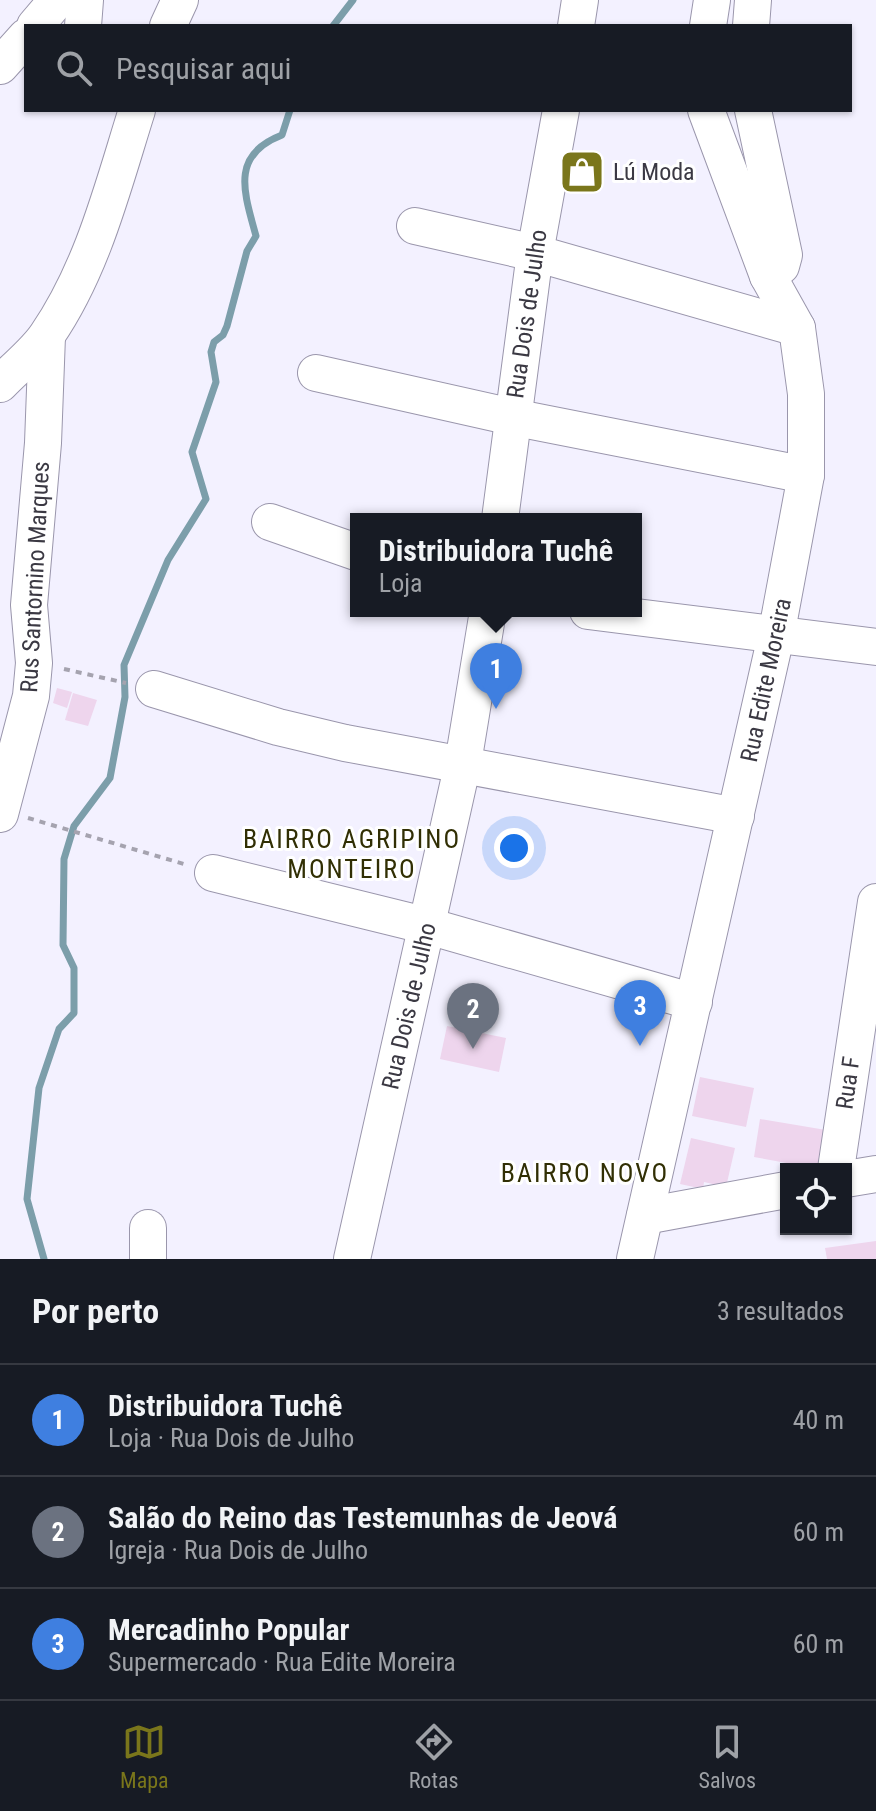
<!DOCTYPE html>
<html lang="pt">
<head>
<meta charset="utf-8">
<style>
	:root { --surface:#171b24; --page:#20242c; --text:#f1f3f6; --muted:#9ea1a6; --line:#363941; --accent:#7a761b }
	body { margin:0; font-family:"Roboto Condensed",sans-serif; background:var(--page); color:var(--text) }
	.controls { position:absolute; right:24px; bottom:24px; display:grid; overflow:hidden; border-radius:0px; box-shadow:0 2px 6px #0004 }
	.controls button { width:72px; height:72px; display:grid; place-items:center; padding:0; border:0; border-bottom:2px solid var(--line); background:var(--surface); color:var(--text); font:40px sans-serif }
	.you { position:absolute; left:514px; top:848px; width:28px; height:28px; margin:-20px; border:6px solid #fff; border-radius:50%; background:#1a73e8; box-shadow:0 0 0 12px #1a73e833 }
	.badge { display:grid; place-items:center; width:52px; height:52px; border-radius:50%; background:var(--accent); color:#fff; font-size:26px; font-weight:700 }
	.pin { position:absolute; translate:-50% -66px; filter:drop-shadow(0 2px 4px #0008) }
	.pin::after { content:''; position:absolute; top:42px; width:28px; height:24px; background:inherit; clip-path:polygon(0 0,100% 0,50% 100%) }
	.popup { position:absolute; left:350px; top:513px; width:292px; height:104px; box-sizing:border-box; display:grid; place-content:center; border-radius:0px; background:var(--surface); filter:drop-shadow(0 2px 6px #0005); font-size:26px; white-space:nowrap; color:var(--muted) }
	.popup b { font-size:30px; color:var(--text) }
	.popup::after { content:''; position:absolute; left:50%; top:100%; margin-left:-16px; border:16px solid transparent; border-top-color:var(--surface) }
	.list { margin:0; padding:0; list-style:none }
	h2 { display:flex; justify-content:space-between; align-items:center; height:104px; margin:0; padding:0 32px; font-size:34px }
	h2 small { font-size:26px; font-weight:400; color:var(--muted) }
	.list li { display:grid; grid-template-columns:52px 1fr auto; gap:24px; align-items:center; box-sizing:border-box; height:112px; padding:0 32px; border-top:2px solid var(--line) }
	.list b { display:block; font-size:30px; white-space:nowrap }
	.list p { margin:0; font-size:26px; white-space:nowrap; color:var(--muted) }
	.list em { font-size:26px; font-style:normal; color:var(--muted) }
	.icon { flex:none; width:44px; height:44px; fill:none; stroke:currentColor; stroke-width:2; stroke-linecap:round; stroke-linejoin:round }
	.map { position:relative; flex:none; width:876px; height:1259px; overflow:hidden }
	.search { position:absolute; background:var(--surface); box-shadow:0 2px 6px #0004; left:24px; right:24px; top:24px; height:88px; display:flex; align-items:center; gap:20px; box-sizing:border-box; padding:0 28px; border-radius:0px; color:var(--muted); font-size:30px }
	.sheet { height:440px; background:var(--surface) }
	nav { display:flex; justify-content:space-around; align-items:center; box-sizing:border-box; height:112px; border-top:2px solid var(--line); background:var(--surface); font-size:22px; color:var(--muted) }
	nav a { display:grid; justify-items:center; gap:4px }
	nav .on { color:var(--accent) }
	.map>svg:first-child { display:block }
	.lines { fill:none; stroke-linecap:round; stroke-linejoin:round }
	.stream { stroke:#7c9eaa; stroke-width:7 }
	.building { fill:#eed5ed }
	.minor-casing { stroke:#9a96ac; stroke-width:38 }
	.path { stroke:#a5a3af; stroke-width:4; stroke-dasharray:6 6; stroke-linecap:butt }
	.minor { stroke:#fff; stroke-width:36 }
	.labels { text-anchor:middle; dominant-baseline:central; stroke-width:6; stroke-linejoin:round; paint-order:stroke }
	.poi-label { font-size:24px; fill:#3b3943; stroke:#fff; text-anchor:start }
	.street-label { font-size:24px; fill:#3b3943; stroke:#fff }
	.neighbourhood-label { font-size:26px; letter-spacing:2px; fill:#312f04; stroke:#fff }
</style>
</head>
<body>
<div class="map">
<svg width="876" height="1259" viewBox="0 0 876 1259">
	<rect width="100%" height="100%" fill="#f3f1ff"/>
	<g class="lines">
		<g class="stream">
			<polyline points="333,26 353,0"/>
			<path d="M44,1259L27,1199L39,1088L59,1029L74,1013V968L63,945L64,859L74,826L110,778L125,697L124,665L168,560L206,499L192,452L216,382L211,352L214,342L223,335L227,326L247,251L256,236C244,192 230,155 282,135L290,110"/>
		</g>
	</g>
	<g class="building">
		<polygon points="57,688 72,692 67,708 53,703"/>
		<polygon points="73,693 97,700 88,726 65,720"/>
		<polygon points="447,1026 506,1038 499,1072 440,1059"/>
		<polygon points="700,1077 754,1088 746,1127 692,1116"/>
		<polygon points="760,1119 826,1130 819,1169 754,1157"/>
		<polygon points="691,1138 735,1148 726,1187 704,1182 703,1189 680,1184"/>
		<polygon points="876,1241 876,1259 827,1259 825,1248"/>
	</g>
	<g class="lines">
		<g class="minor-casing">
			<g id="minor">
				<polyline points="35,26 57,0"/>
				<polyline points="83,26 85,0"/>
				<polyline points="168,26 180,0"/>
				<polyline points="576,26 580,0"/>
				<polyline points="708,26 712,0"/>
				<polyline points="751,26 753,0"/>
				<polyline points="0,66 26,37"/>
				<polyline points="753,110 784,255 781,266 768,276"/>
				<polyline points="415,226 535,253 797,328"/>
				<polyline points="316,373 512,417 806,475"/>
				<path d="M0,384C15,368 35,353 47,335C93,268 113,186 137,110"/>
				<polyline points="500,519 535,253 561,110"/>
				<polyline points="270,522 356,552"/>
				<polyline points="588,611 876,647"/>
				<polyline points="154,689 278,727 345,743 736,816"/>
				<polyline points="0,814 31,696 34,663 29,605 43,443 47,336"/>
				<polyline points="213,873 428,926 694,1002"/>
				<polyline points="836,1169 876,902"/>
				<polyline points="846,1179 876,1174"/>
				<polyline points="645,1216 786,1190"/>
				<polyline points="148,1228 148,1259"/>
				<polyline points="352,1259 463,763 488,611"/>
				<polyline points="635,1259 776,636 806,475 806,394 797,328 768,276 706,110"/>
			</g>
		</g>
		<g class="path">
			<polyline points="64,669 126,683"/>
			<polyline points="28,818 184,864"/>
		</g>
		<use href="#minor" class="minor"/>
	</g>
	<defs>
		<g id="shop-square" transform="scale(2.3)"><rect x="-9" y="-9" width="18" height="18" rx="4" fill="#7a761b" stroke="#fff"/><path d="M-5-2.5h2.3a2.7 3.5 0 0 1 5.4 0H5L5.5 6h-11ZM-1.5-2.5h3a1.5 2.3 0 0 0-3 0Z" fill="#fff"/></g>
	</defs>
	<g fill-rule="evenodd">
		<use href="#shop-square" x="582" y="172"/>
	</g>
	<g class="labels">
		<g class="poi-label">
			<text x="613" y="172">Lú Moda</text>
		</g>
		<g class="street-label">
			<text transform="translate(527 314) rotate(-82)">Rua Dois de Julho</text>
			<text transform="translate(35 577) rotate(-87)">Rus Santornino Marques</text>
			<text transform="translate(766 680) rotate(-78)">Rua Edite Moreira</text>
			<text transform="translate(409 1006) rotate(-77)">Rua Dois de Julho</text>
			<text transform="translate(848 1083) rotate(-82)">Rua F</text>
		</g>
		<g class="neighbourhood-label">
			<text x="352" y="839">BAIRRO AGRIPINO<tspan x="352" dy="30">MONTEIRO</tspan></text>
			<text x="585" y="1173">BAIRRO NOVO</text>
		</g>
	</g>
</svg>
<div class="controls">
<button><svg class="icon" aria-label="locate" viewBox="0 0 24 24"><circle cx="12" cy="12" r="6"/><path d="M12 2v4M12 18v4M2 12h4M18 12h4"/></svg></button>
</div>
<div class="you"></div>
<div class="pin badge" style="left:496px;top:709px;background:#3f7fe0">1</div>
<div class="popup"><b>Distribuidora Tuchê</b>Loja</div>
<div class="pin badge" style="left:473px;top:1049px;background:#6b7280">2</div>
<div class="pin badge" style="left:640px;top:1046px;background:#3f7fe0">3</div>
<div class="search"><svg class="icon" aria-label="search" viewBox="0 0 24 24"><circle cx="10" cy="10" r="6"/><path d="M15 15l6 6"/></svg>Pesquisar aqui</div>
</div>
<section class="sheet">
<h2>Por perto<small>3 resultados</small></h2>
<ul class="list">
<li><span class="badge" style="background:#3f7fe0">1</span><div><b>Distribuidora Tuchê</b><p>Loja · Rua Dois de Julho</p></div><em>40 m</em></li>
<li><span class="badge" style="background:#6b7280">2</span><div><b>Salão do Reino das Testemunhas de Jeová</b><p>Igreja · Rua Dois de Julho</p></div><em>60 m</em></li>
<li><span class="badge" style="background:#3f7fe0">3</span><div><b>Mercadinho Popular</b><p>Supermercado · Rua Edite Moreira</p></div><em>60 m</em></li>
</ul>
</section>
<nav>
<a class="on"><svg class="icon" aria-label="map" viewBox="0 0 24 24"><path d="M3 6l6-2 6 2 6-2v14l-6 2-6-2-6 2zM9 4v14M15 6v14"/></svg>Mapa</a>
<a><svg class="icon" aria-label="directions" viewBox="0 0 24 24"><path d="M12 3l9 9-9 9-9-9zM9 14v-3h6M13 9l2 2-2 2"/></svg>Rotas</a>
<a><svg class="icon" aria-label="saved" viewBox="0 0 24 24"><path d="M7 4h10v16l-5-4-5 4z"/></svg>Salvos</a>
</nav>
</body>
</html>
